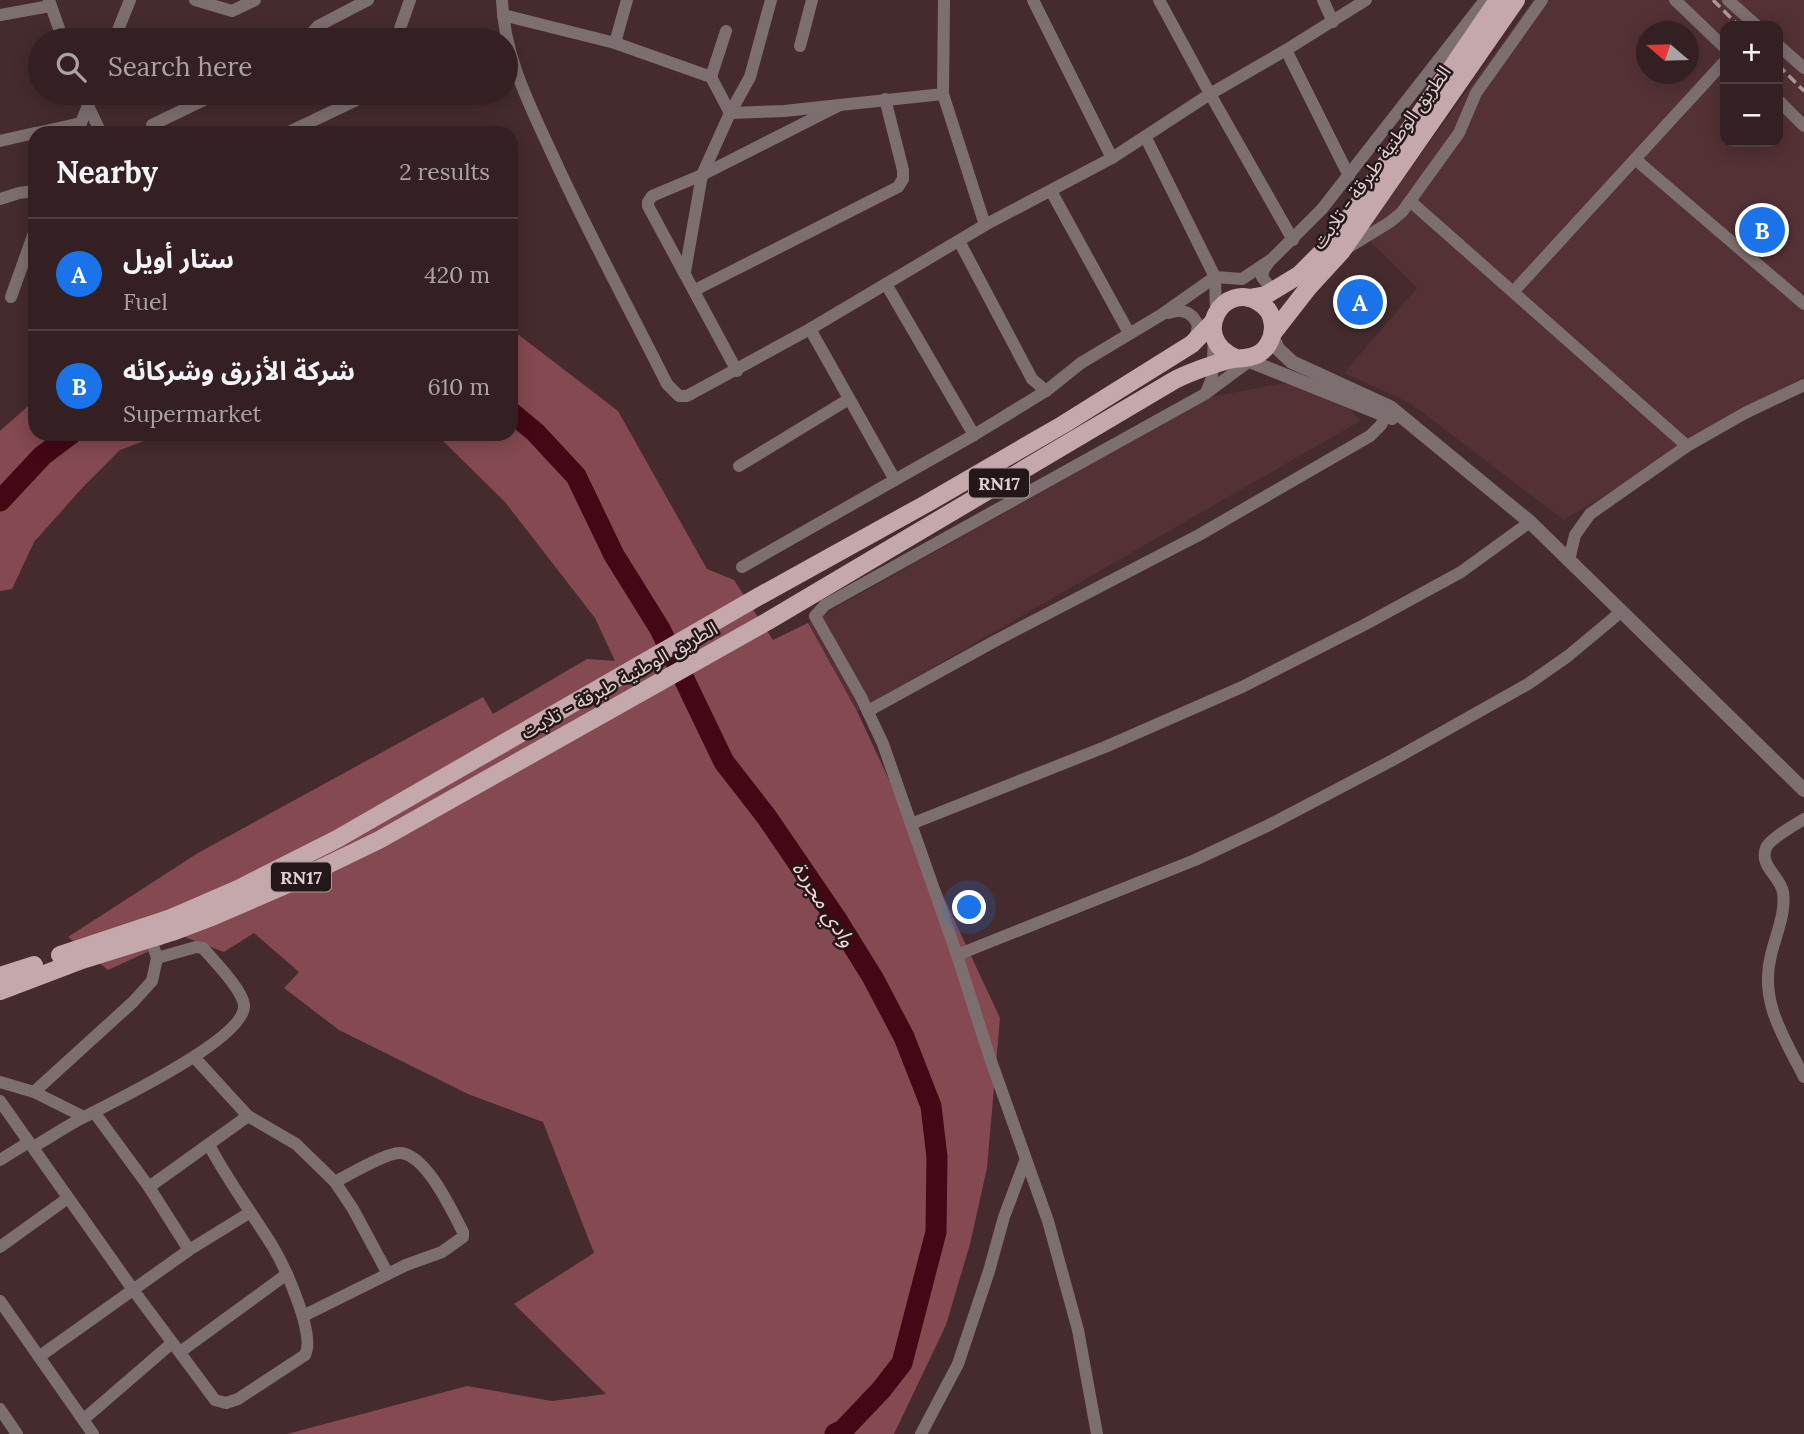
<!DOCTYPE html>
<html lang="en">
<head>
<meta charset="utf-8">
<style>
	:root { --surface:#342022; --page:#3f2d2f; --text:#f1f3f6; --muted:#a9a3a5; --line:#4e3e40; --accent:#1a73e8 }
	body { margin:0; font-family:Lora,"Noto Sans Arabic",serif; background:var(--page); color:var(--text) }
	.controls { position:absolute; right:21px; top:21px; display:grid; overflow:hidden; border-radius:14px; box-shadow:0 4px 18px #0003 }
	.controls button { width:63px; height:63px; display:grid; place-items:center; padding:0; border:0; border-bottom:2px solid var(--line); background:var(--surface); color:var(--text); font:35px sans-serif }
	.compass { position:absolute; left:1636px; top:21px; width:63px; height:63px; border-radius:50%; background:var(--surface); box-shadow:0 4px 18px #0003; rotate:289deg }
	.you { position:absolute; left:970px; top:908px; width:24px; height:24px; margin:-18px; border:5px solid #fff; border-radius:50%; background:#1a73e8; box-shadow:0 0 0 10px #1a73e833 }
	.badge { display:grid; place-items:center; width:46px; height:46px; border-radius:50%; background:var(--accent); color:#fff; font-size:23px; font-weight:700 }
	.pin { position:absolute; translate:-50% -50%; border:4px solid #fff; box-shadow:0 2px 7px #0006 }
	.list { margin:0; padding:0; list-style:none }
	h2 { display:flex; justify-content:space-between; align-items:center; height:91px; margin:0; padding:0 28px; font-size:30px }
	h2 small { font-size:23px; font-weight:400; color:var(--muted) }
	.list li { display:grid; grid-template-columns:46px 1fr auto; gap:21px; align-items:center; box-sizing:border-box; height:112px; padding:0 28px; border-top:2px solid var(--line) }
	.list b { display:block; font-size:26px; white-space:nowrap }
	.list p { margin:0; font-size:23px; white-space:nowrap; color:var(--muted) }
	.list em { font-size:23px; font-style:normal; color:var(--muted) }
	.icon { flex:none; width:38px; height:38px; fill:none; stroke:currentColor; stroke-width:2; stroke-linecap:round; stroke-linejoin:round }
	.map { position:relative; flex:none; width:1804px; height:1434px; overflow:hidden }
	.search { position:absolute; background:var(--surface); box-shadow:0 4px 18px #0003; left:28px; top:28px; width:490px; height:77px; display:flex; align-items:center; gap:18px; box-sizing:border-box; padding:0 24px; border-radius:38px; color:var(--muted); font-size:26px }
	.panel { position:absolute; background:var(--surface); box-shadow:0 4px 18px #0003; left:28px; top:126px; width:490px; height:315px; border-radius:21px }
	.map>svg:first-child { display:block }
	.built { fill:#533135; fill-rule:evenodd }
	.green { fill:#844951 }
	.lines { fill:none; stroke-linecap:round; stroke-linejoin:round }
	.river { stroke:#430716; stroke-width:21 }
	.minor { stroke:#7d6f70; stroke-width:12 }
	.tertiary { stroke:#7d6f70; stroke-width:14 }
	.primary { stroke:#c5a8ab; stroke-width:18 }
	.rail { stroke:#ac9799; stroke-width:3.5; stroke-dasharray:10 5; stroke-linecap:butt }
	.labels { text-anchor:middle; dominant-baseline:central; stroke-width:5; stroke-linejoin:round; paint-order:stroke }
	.shield { fill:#241719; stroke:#a89899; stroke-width:2 }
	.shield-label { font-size:18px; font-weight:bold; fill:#e1cfd0 }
	.street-label { font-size:19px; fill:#e1cfd0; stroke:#241719 }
	.water-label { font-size:21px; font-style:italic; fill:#fcd2d5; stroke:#241719 }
</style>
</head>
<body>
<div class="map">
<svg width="1804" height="1434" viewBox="0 0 1804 1434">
	<rect width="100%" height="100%" fill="#452b2e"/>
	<g class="built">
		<path d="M1533,0H1804V376L1564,520L1410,403L1344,373L1417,288L1363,234ZM1725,26H1778V142H1725ZM1646,32H1688V74H1646Z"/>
		<polygon points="1283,383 1344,401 1360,421 857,711 808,623 1211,397"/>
	</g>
	<g class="green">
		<polygon points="511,329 618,411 707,569 734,580 773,640 808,623 857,711 1000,1018 987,1168 970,1244 946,1325 894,1434 287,1434 467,1386 552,1401 606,1394 514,1304 594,1253 543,1122 468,1094 339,1030 284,988 299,972 254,933 224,952 182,936 108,970 68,937 198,853 483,697 493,714 587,659 615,661 595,618 505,502 436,434 511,434"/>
		<polygon points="35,400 35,434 163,434 120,450 83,487 34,542 12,589 0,591 0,431"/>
	</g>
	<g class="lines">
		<g class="river">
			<polyline points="511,412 535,432 576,476 614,555 660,629 724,762 766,816 837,920 873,978 904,1037 931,1106 937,1157 936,1232 902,1363 881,1390 843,1430 835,1434"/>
			<polyline points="0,501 42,456 71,434"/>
		</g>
		<g class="minor">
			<polyline points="49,0 63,40"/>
			<polyline points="195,0 232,11 255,0"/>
			<path d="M502,0C504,56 530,106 553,156C588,233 629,308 667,384L679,396H687L810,329L985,225L1112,158L1210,94L1286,50L1366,0"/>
			<polyline points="944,0 943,94 985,225"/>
			<polyline points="1033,0 1112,158"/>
			<polyline points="1159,0 1210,94 1293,240"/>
			<polyline points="1323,0 1333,22"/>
			<polyline points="1675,0 1725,48"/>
			<polyline points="1728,0 1757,26"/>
			<polyline points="0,15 50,6"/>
			<polyline points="503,15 615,43 711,77 730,113"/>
			<polyline points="114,40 130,0"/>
			<polyline points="305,40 318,26 368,0"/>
			<polyline points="396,40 410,0"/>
			<polyline points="615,43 627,0"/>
			<polyline points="1778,45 1804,68"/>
			<polyline points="800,46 812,0"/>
			<polyline points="1286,50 1349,176"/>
			<polyline points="711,77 726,31"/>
			<polyline points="82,93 101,133"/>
			<polyline points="1778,100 1804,126"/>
			<polyline points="730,113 784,111 943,94"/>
			<polyline points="152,125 218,93"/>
			<polyline points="36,133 81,123"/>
			<polyline points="77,133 93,93"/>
			<polyline points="287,133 371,93"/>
			<polyline points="1146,138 1215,277 1216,313"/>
			<polyline points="0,141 35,133"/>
			<polyline points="1635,159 1804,304"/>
			<polyline points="1051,191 1129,333"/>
			<polyline points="0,199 19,193 35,191"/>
			<polyline points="1410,201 1687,446"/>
			<polyline points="959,241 1032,379 1046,391"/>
			<polyline points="1346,249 1390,222 1402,212 1459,133 1476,93 1542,0"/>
			<polyline points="1269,262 1264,269 1262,277 1268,285 1278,288"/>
			<polyline points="685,272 702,175 730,113 750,77 771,0"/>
			<polyline points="886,284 974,435"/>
			<polyline points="695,290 898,187 903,179 903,170 885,99"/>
			<polyline points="1514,291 1725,61"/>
			<polyline points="11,297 35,230"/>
			<path d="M1168,313C1182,308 1193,312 1198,326L1195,339"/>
			<polyline points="810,329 895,480"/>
			<polyline points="737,371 648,206 648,202 652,196 702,175 840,105"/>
			<polyline points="1206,393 1212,378 1214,338"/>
			<polyline points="739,466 849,399"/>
			<polyline points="1569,560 1575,535 1590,514 1687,446 1745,413 1804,385"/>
			<polyline points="742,567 974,435 1046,391 1081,363 1161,315 1215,277 1242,279 1272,259 1322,209 1485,0"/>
			<polyline points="868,711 995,641 1199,535 1370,436 1381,425 1390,407"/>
			<path d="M1804,819C1795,825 1769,839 1766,848C1759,866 1780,876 1783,892C1786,913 1776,934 1771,955C1759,1002 1784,1037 1804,1077"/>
			<polyline points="911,824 1105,747 1242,687 1364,625 1461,572 1530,522"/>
			<polyline points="957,955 1195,860 1267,826 1391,761 1528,684 1568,656 1622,611"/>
			<polyline points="194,1057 248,1116 296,1144 335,1182 353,1209 388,1274"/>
			<polyline points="0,1082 34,1092 84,1117"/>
			<polyline points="34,1092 133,1002 152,981 157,958 151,939"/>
			<path d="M0,1101L134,1291L215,1400L226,1403L238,1399L305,1355C316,1335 285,1267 273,1247C252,1213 228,1181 209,1145"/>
			<polyline points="94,1112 149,1187 189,1250"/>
			<path d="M33,1147C50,1137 67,1126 84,1117C113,1102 247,1038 244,1005C242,989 214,961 203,948L196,947L157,958"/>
			<polyline points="0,1160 29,1142"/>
			<polyline points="149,1187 248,1116"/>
			<polyline points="0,1247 68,1198"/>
			<polyline points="0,1301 93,1434"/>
			<path d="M303,1316L406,1265L442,1252L463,1237V1232C452,1211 426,1154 400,1153C388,1152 348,1175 335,1182"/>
			<polyline points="180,1352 287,1274"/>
			<polyline points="40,1356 189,1250 249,1213"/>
			<polyline points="0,1409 17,1434"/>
			<polyline points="84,1419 172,1343"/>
			<polyline points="921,1434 958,1364 989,1271 1004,1217 1025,1161"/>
			<polyline points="1097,1434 1078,1330 1048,1221 990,1058 957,955 883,744 861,697 815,616 825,605 1205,394 1255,357"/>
		</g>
		<g class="tertiary">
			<polyline points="1272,336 1278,349 1292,362 1390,407 1530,522 1804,790"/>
			<polyline points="1242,358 1392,418"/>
		</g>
		<g class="primary">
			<polyline points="1249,298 1266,295 1299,275 1333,241 1498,0"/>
			<polyline points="1273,333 1308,288 1341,252 1516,0"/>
			<polyline points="60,955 171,918 238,889 337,839 756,598 924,505 1064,424 1192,344 1213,322"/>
			<polyline points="0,976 34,965"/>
			<path d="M0,991L79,961L172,932L214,916L288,884L379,840L768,621L1173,381C1191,371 1209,366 1228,360C1236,358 1242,359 1250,357C1266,354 1276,337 1272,320C1271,313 1266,307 1260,303C1224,278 1188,338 1236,358"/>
		</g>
		<g class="rail">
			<polyline points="1713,0 1739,26"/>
			<polyline points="1778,65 1804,91"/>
		</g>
	</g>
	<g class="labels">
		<g class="shield">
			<rect x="969" y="468.5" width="60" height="29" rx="5"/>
			<rect x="271" y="862.5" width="60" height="29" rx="5"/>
		</g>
		<g class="shield-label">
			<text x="999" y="483">RN17</text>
			<text x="301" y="877">RN17</text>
		</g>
		<g class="street-label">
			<text transform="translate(1381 157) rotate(-54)">الطريق الوطنية طبرقة - تلابت</text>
			<text transform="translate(619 680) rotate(-29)">الطريق الوطنية طبرقة - تلابت</text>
		</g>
		<g class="water-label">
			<text transform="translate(824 904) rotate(57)">وادي مجردة</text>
		</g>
	</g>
</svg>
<div class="controls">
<button>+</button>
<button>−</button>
</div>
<svg class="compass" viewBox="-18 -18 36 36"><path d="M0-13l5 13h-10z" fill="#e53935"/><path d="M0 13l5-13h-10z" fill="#a9a3a5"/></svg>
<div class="you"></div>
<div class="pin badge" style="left:1360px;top:302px">A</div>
<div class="pin badge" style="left:1762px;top:230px">B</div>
<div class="search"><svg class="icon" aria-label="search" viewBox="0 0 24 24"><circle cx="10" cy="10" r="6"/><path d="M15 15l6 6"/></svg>Search here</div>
<section class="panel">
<h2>Nearby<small>2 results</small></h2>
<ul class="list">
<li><span class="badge">A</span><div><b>ستار أويل</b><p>Fuel</p></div><em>420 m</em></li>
<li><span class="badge">B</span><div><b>شركة الأزرق وشركائه</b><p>Supermarket</p></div><em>610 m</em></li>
</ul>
</section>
</div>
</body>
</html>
